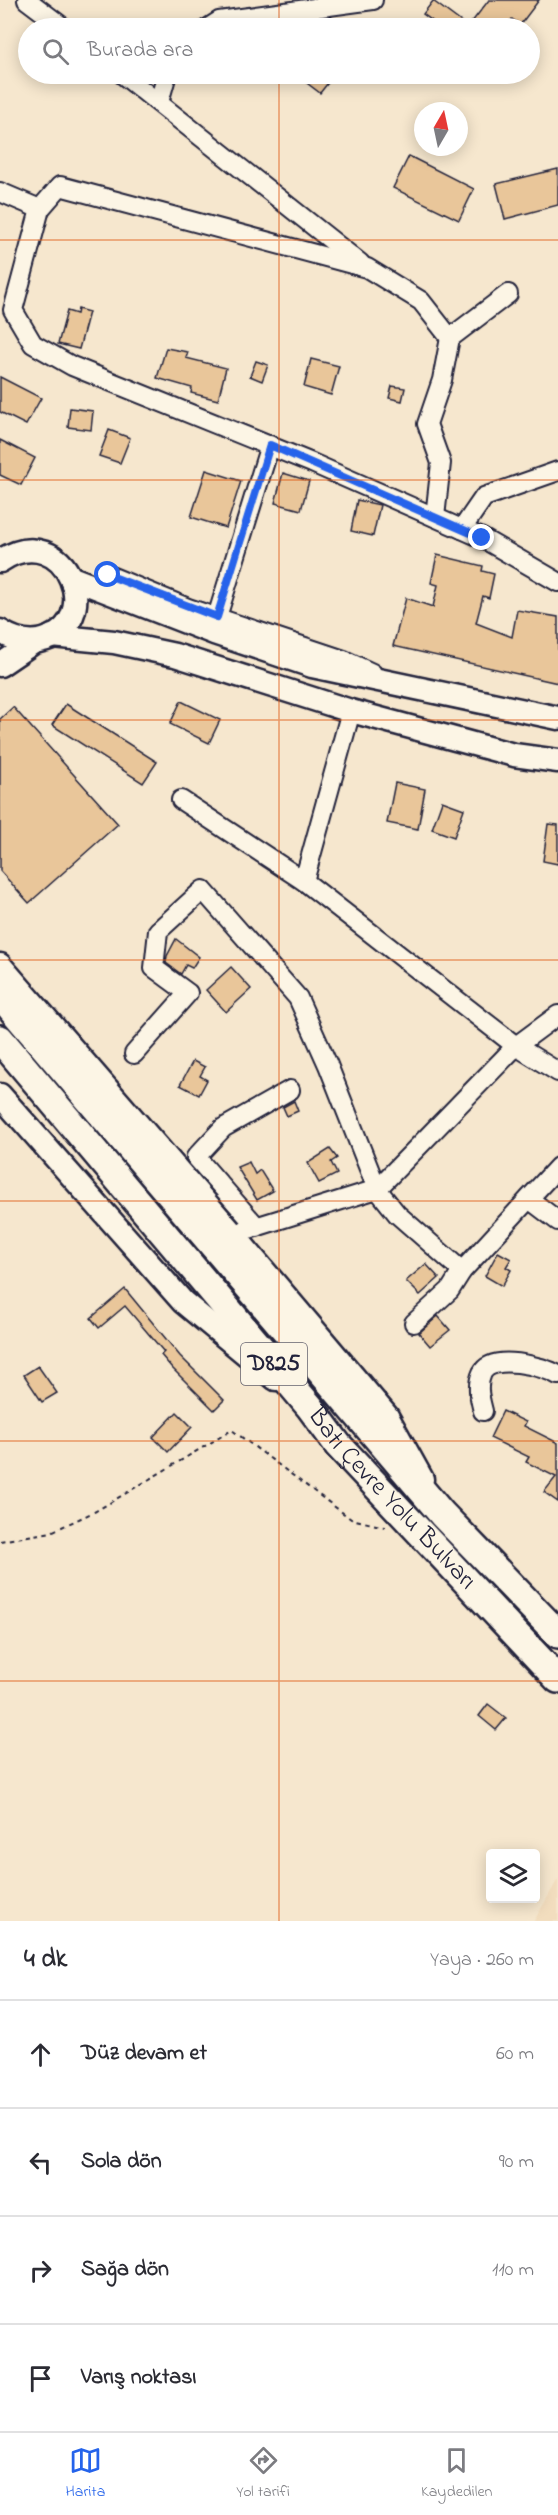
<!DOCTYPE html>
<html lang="tr">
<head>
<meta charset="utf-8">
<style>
	:root { --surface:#fff; --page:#f7f7f7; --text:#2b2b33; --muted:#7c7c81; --line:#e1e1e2; --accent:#2563eb }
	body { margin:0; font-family:"Indie Flower",sans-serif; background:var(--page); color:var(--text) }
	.controls { position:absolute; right:18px; bottom:18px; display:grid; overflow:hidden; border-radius:6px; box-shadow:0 3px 15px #0003 }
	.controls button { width:54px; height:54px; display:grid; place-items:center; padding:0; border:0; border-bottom:2px solid var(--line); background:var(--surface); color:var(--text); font:30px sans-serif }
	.compass { position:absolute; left:414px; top:102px; width:54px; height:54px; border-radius:50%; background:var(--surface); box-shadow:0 3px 15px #0003; rotate:9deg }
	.stop { position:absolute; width:18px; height:18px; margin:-14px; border:4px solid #2563eb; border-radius:50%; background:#fff }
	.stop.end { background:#2563eb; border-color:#fff; box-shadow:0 2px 6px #0008 }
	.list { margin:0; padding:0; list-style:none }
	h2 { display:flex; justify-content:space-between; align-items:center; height:78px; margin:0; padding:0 24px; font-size:26px }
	h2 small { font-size:20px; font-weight:400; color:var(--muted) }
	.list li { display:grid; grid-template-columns:39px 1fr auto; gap:18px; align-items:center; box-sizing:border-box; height:108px; padding:0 24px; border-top:2px solid var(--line) }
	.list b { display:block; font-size:22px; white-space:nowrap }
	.list em { font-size:20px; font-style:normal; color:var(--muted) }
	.icon { flex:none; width:33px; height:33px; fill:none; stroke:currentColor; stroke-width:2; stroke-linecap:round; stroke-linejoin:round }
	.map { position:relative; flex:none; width:558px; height:1921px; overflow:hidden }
	.search { position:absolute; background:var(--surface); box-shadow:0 3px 15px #0003; left:18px; right:18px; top:18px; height:66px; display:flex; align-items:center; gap:15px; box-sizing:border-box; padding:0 21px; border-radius:33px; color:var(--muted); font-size:22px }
	.sheet { height:510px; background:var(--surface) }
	nav { display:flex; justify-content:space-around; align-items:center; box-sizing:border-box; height:84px; border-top:2px solid var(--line); background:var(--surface); font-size:16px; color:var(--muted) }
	nav a { display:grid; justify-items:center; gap:3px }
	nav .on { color:var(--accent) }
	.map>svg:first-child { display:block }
	.built { fill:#f2ddbe }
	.building { fill:#e9c69a; stroke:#22223b; stroke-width:1.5 }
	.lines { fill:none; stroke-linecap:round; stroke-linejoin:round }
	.minor-casing { stroke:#22223b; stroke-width:22 }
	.major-casing { stroke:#22223b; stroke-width:27 }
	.highway-casing { stroke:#22223b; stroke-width:32 }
	.path { stroke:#22223b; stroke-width:2; stroke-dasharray:4.5 4.5; stroke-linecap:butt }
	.minor { stroke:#fcf5e5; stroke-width:18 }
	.major { stroke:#fcf5e5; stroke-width:22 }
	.highway { stroke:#fcf5e5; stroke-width:27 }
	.route { stroke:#2563eb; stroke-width:8 }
	.grid { fill:none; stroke:#de560e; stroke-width:1.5; stroke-opacity:0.55 }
	.labels { text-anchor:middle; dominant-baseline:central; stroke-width:6; stroke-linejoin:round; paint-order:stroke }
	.shield { fill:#fcf5e5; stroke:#63616e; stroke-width:1.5 }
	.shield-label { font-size:24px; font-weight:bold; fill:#22223b }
	.street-label { font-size:26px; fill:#22223b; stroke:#fcf5e5 }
</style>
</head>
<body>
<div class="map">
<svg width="558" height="1921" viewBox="0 0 558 1921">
	<rect width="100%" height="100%" fill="#f6e7ce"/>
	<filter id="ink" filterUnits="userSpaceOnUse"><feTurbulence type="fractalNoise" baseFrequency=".0167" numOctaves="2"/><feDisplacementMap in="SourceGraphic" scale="12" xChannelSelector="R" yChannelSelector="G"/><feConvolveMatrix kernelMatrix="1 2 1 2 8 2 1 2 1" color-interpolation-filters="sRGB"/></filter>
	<g filter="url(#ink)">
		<polygon class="built" points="558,1879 558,1921 534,1921"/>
		<g class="building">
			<polygon points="489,0 539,0 520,25 512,19 505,28 442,28 423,14 433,1 468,27"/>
			<polygon points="295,74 335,74 320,93"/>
			<polygon points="409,156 474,189 459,220 393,188"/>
			<polygon points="558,169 558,205 505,219 496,184"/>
			<polygon points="78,309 89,312 79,349 58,344 67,311 77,314"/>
			<polygon points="166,348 188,352 186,358 226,368 218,400 191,393 192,388 157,378"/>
			<polygon points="311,359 339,366 331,395 304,387"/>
			<polygon points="256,361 268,365 262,381 250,376"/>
			<polygon points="0,377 41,398 26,425 0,412"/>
			<polygon points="392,386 405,388 402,401 389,398"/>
			<polygon points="70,408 93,411 91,430 68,427"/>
			<polygon points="109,430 130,438 120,463 99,456"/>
			<polygon points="0,440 35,458 21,485 0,475"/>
			<polygon points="206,470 241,481 226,528 191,517"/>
			<polygon points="283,473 309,481 301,510 275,503"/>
			<polygon points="357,500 380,505 373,536 351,531"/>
			<polygon points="437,555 483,566 482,571 494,574 489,598 483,596 476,623 512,637 517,610 558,617 558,683 393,646 406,598 433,607 438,585 431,583"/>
			<polygon points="181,701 220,720 209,743 170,724"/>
			<polygon points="66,704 157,762 143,783 52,725"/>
			<polygon points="13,707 118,824 29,903 0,871 0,719"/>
			<polygon points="395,783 425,789 418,829 387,823"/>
			<polygon points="442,801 464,809 454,837 432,829"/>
			<polygon points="548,824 558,825 558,864 543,861"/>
			<polygon points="176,939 199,957 192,968 186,965 181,974 166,963 167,956"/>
			<polygon points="231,967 251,989 226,1012 206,990"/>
			<polygon points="193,1061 205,1067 200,1076 207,1080 199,1095 180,1085"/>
			<polygon points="294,1101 298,1111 287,1116 283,1107"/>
			<polygon points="330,1149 337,1158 331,1162 337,1174 319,1183 308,1163"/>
			<polygon points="249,1162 255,1174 260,1170 273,1191 257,1200 237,1167"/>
			<polygon points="498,1252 511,1259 506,1267 511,1270 502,1286 485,1276"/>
			<polygon points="426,1264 439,1278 420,1295 406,1281"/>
			<polygon points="125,1289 180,1356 224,1400 214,1410 172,1368 161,1355 164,1352 125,1306 99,1328 91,1318"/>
			<polygon points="438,1316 450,1330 430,1346 419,1333"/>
			<polygon points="38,1366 57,1393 42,1402 24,1375"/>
			<polygon points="503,1411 526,1422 524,1426 558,1443 558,1502 544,1492 556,1477 526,1462 529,1457 490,1438"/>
			<polygon points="177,1412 192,1427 168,1452 153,1437"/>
			<polygon points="488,1704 506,1718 496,1730 479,1716"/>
		</g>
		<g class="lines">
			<g class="minor-casing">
				<g id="minor">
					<polyline points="27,0 64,28"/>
					<polyline points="208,28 219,21 373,0"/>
					<polyline points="122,74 360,263"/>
					<polyline points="159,102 167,74"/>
					<polyline points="0,192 40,209"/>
					<polyline points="450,338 421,301 367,268 60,186 40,209 13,310 33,344 72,366 312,463 482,538 558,582"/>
					<polyline points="435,517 441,463 427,424 442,380 450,338 508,294"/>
					<polyline points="462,529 484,497 558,471"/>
					<polyline points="108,575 188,608 344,660 372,673"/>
					<polyline points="217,617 270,445"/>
					<polyline points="181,800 304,881 516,1046 558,1072"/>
					<polyline points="304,881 351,711"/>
					<polyline points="134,1054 188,993 154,968 158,931 203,890 298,998 328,1065 377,1189 397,1214 462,1271"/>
					<polyline points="529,1199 558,1221"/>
					<polyline points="257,1227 196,1157 223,1128 290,1090"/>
					<polyline points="233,1234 377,1189 516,1046 558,1015"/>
					<polyline points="414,1323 450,1290 462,1271 558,1167"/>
					<path d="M483,1411C480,1399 476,1386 482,1373C492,1353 543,1366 558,1375"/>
				</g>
			</g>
			<g class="major-casing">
				<g id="major">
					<path d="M0,561C67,516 109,627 39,641C24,643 12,639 0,631"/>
					<polyline points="72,578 214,633 312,666 558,718"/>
					<polyline points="52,636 114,642 175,655 351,711 514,755 558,761"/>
					<polyline points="0,665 34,642"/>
					<polyline points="0,965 233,1234 387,1416 422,1479"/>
					<polyline points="0,1095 183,1302 276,1379"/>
				</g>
			</g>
			<g class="highway-casing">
				<g id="highway">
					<polyline points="0,995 442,1514 558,1634"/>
					<path id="s1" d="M0,1039L310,1407L338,1445L558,1679"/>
				</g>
			</g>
			<polyline class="path" points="0,1541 51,1532 96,1511 232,1430 351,1519 385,1527"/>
			<use href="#minor" class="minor"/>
			<use href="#major" class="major"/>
			<use href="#highway" class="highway"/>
		</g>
	</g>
	<g class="lines" filter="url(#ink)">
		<polyline class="route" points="108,575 217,617 270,445 482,538"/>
	</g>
	<path class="grid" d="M279,0V28M279,74V1921M0,240H558M0,480H558M0,720H558M0,960H558M0,1201H558M0,1441H558M0,1681H558"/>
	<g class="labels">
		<rect class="shield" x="241" y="1343" width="66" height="42" rx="4.5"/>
		<g class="shield-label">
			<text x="274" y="1364">D825</text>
		</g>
		<g class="street-label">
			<text stroke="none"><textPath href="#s1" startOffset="604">Batı Çevre Yolu Bulvarı</textPath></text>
		</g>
	</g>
</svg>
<div class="controls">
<button><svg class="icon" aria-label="layers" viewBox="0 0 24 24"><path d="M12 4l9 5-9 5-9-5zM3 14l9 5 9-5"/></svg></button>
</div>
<svg class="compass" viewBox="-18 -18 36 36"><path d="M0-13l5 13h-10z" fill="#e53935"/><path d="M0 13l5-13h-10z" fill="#7c7c81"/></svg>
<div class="stop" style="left:108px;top:575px"></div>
<div class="stop end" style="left:482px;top:538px"></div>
<div class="search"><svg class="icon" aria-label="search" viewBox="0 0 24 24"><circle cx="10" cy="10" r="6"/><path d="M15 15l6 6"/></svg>Burada ara</div>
</div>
<section class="sheet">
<h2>4 dk<small>Yaya · 260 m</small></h2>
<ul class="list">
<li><svg class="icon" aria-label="ahead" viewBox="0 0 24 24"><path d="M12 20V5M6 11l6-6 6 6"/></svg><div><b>Düz devam et</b></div><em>60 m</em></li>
<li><svg class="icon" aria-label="left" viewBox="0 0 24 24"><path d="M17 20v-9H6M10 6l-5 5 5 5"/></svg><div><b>Sola dön</b></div><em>90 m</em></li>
<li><svg class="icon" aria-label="right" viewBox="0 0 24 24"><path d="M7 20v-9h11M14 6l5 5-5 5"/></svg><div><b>Sağa dön</b></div><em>110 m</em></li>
<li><svg class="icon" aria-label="arrive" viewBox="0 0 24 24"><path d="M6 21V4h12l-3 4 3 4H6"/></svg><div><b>Varış noktası</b></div></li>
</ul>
</section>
<nav>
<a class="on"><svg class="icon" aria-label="map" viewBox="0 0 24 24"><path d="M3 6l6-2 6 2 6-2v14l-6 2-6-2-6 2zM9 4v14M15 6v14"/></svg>Harita</a>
<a><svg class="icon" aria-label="directions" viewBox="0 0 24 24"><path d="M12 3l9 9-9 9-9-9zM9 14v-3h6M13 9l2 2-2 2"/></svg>Yol tarifi</a>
<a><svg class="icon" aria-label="saved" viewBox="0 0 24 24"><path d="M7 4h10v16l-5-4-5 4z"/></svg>Kaydedilen</a>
</nav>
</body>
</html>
